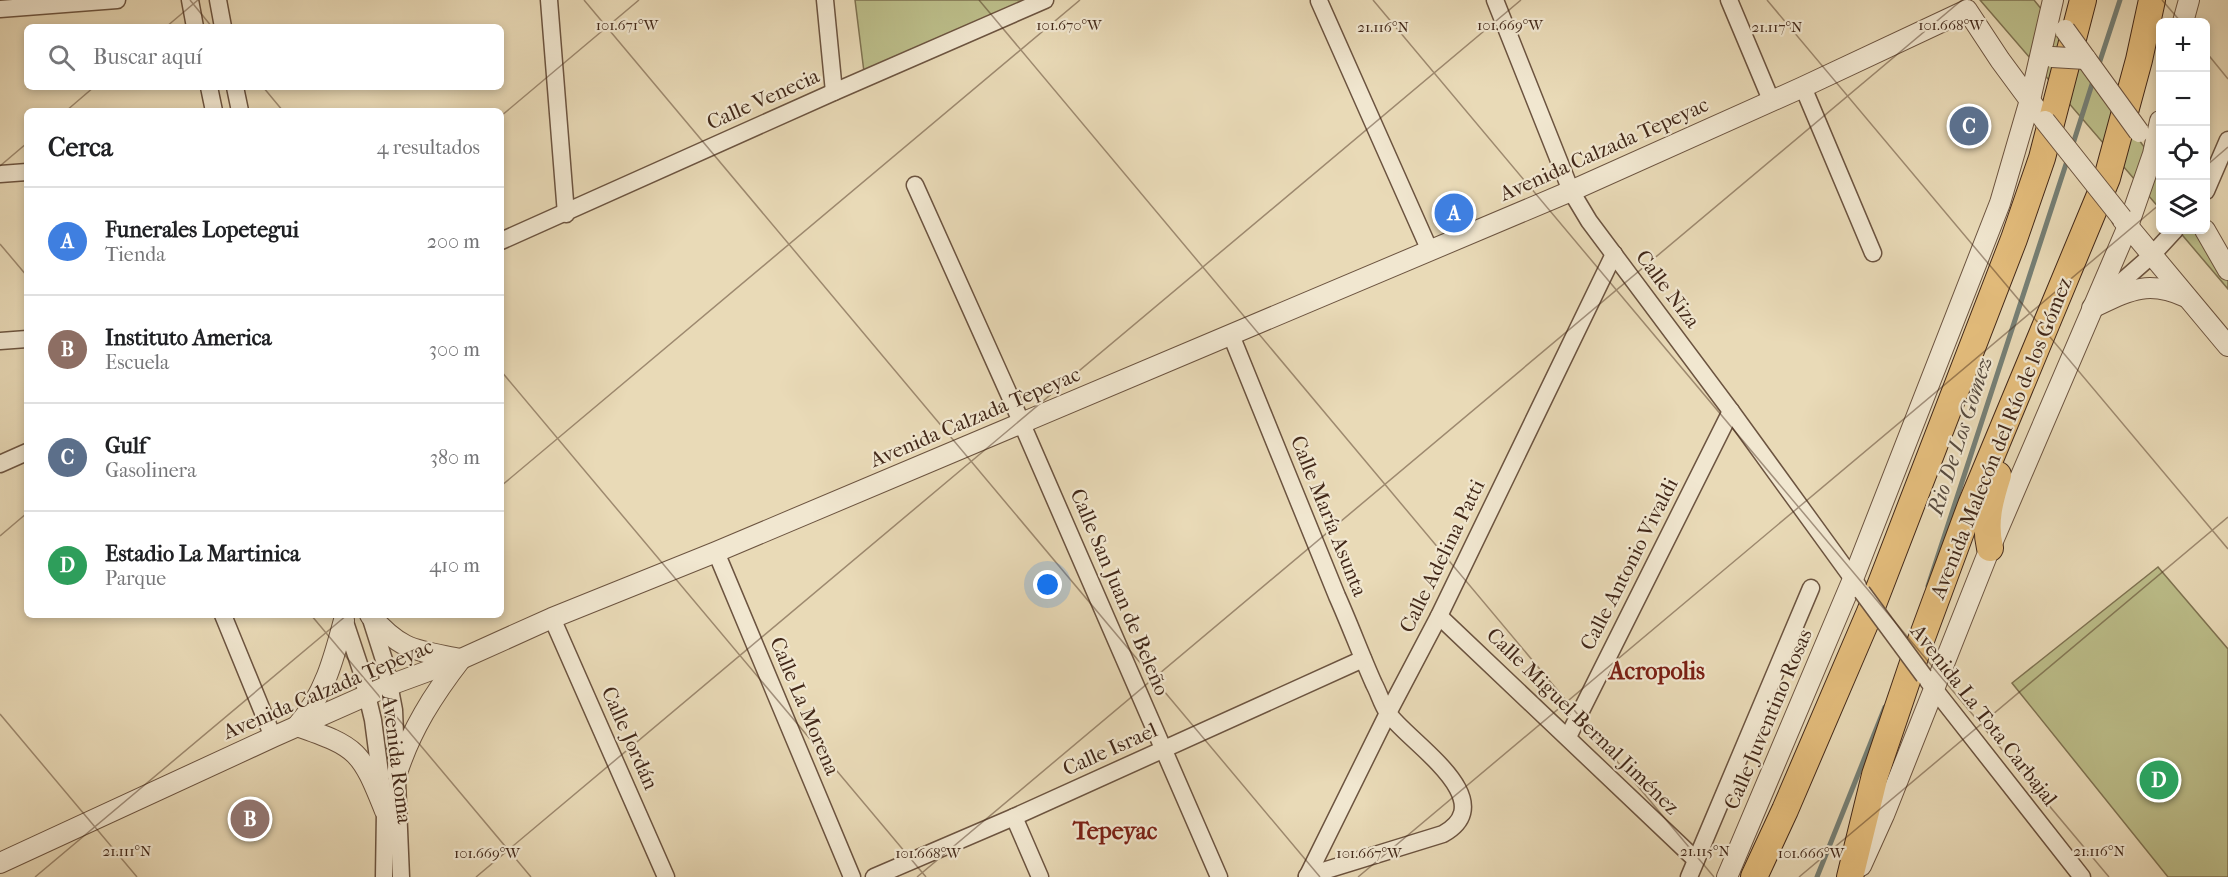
<!DOCTYPE html>
<html lang="es">
<head>
<meta charset="utf-8">
<style>
	:root { --surface:#fff; --page:#f2f2f2; --text:#202124; --muted:#757577; --line:#e0e0e0; --accent:#b45309 }
	body { margin:0; font-family:"IM FELL French Canon",serif; background:var(--page); color:var(--text) }
	.controls { position:absolute; right:18px; top:18px; display:grid; overflow:hidden; border-radius:9px; box-shadow:0 3px 9px #0003 }
	.controls button { width:54px; height:54px; display:grid; place-items:center; padding:0; border:0; border-bottom:2px solid var(--line); background:var(--surface); color:var(--text); font:30px sans-serif }
	.you { position:absolute; left:1048px; top:585px; width:21px; height:21px; margin:-15px; border:4px solid #fff; border-radius:50%; background:#1a73e8; box-shadow:0 0 0 9px #1a73e833 }
	.badge { display:grid; place-items:center; width:39px; height:39px; border-radius:50%; background:var(--accent); color:#fff; font-size:20px; font-weight:700 }
	.pin { position:absolute; translate:-50% -50%; border:3px solid #fff; box-shadow:0 2px 6px #0006 }
	.list { margin:0; padding:0; list-style:none }
	h2 { display:flex; justify-content:space-between; align-items:center; height:78px; margin:0; padding:0 24px; font-size:26px }
	h2 small { font-size:20px; font-weight:400; color:var(--muted) }
	.list li { display:grid; grid-template-columns:39px 1fr auto; gap:18px; align-items:center; box-sizing:border-box; height:108px; padding:0 24px; border-top:2px solid var(--line) }
	.list b { display:block; font-size:22px; white-space:nowrap }
	.list p { margin:0; font-size:20px; white-space:nowrap; color:var(--muted) }
	.list em { font-size:20px; font-style:normal; color:var(--muted) }
	.icon { flex:none; width:33px; height:33px; fill:none; stroke:currentColor; stroke-width:2; stroke-linecap:round; stroke-linejoin:round }
	.map { position:relative; flex:none; width:2228px; height:877px; overflow:hidden }
	.search { position:absolute; background:var(--surface); box-shadow:0 3px 9px #0003; left:24px; top:24px; width:480px; height:66px; display:flex; align-items:center; gap:15px; box-sizing:border-box; padding:0 21px; border-radius:9px; color:var(--muted); font-size:22px }
	.panel { position:absolute; background:var(--surface); box-shadow:0 3px 9px #0003; left:24px; top:108px; width:480px; height:510px; border-radius:9px }
	.map>svg:first-child { display:block }
	.green { fill:#bcbe8a; stroke:#7f7352; stroke-width:1.5 }
	.lines { fill:none; stroke-linecap:round; stroke-linejoin:round }
	.stream { stroke:#768076; stroke-width:5 }
	.minor-casing { stroke:#6c5440; stroke-width:19 }
	.tertiary-casing { stroke:#6c5440; stroke-width:22 }
	.primary-casing { stroke:#422819; stroke-width:28 }
	.minor { stroke:#f1e7d0; stroke-width:16 }
	.tertiary { stroke:#f1e7d0; stroke-width:20 }
	.primary { stroke:#e4bd7c; stroke-width:26 }
	.minor-bridge-casing { stroke:#6c5440; stroke-width:19; stroke-linecap:butt }
	.tertiary-bridge-casing { stroke:#6c5440; stroke-width:22; stroke-linecap:butt }
	.minor-bridge { stroke:#f1e7d0; stroke-width:16 }
	.tertiary-bridge { stroke:#f1e7d0; stroke-width:20 }
	.ticks { fill:none; stroke:#422819; stroke-width:1.5; stroke-opacity:0.45 }
	.labels { text-anchor:middle; dominant-baseline:central; stroke-width:4.5; stroke-linejoin:round; paint-order:stroke }
	.street-label { font-size:21px; fill:#422819; stroke:#f1e7d0 }
	.water-label { font-size:22px; font-style:italic; fill:#584c40; stroke:#f1e7d0 }
	.quarter-label { font-size:24px; font-weight:bold; fill:#7a1f14; stroke:#f1e7d0 }
	.ticks-label { font-size:15px; text-anchor:middle; fill:#422819; stroke:#f1e7d0; stroke-width:4.5; stroke-linejoin:round; paint-order:stroke }
</style>
</head>
<body>
<div class="map">
<svg width="2228" height="877" viewBox="0 0 2228 877">
	<rect width="100%" height="100%" fill="#e9dab7"/>
	<filter id="stains"><feTurbulence type="fractalNoise" baseFrequency=".00333" numOctaves="4"/><feColorMatrix values="0 0 0 0 .2 0 0 0 0 .09 0 0 0 0 .02 0 0 0 .5 -.17"/></filter>
	<radialGradient id="worn" r=".72"><stop offset=".6" stop-color="#630" stop-opacity="0"/><stop offset="1" stop-color="#630" stop-opacity=".3"/></radialGradient>
	<g class="green">
		<polygon points="855,0 1039,0 864,72"/>
		<polygon points="1980,0 2034,0 2072,47 2160,169 2160,209"/>
		<polygon points="2178,230 2204,230 2228,262 2228,289"/>
		<polygon points="2158,567 2228,649 2228,877 2168,877 2012,683"/>
	</g>
	<g class="lines">
		<g class="stream">
			<polyline points="2098,67 2120,0"/>
			<polyline points="2072,147 2094,78"/>
			<polyline points="1928,586 2068,158"/>
			<polyline points="1817,877 1885,707"/>
		</g>
		<g class="minor-casing">
			<g id="minor">
				<polyline points="190,0 195,27"/>
				<polyline points="218,0 223,27"/>
				<polyline points="549,0 566,214"/>
				<polyline points="825,0 834,92"/>
				<polyline points="1495,0 1571,191 1589,221 1731,411 1858,586"/>
				<polyline points="1729,0 1771,100"/>
				<polyline points="1319,1 1430,251"/>
				<polyline points="0,9 117,0"/>
				<polyline points="209,87 214,111"/>
				<polyline points="235,87 240,111"/>
				<polyline points="1803,87 1873,253"/>
				<polyline points="0,174 27,172"/>
				<polyline points="915,185 1012,401 1219,877"/>
				<polyline points="2206,191 2228,140"/>
				<polyline points="501,241 834,92 1045,0"/>
				<polyline points="2102,299 2152,255 2175,230"/>
				<path d="M1231,335C1266,422 1302,509 1337,596C1350,625 1361,655 1374,684C1379,693 1382,705 1388,713C1407,741 1504,800 1443,834L1307,876"/>
				<polyline points="0,341 27,339"/>
				<polyline points="0,464 27,452"/>
				<polyline points="716,552 852,877"/>
				<polyline points="223,615 273,737"/>
				<polyline points="343,616 361,670 373,720 385,811 384,877"/>
				<polyline points="370,616 385,663 394,710 401,877"/>
				<polyline points="1439,616 1696,860"/>
				<polyline points="552,618 666,877"/>
				<polyline points="1928,681 2082,877"/>
				<polyline points="1568,737 1731,411"/>
				<polyline points="1014,817 1040,877"/>
				<polyline points="874,877 1014,817 1363,659"/>
				<polyline points="1307,877 1388,713 1439,616 1614,254"/>
				<polyline points="1689,877 1811,588"/>
			</g>
		</g>
		<g class="tertiary-casing">
			<g id="tertiary">
				<polyline points="2183,22 2189,0"/>
				<polyline points="2122,219 2228,346"/>
				<polyline points="2205,230 2228,270"/>
				<path d="M2092,308C2128,291 2147,279 2186,297"/>
				<path d="M370,615C402,652 416,650 461,659C433,695 411,730 397,773"/>
				<path d="M344,620C334,658 324,696 297,726C358,747 361,751 385,811"/>
				<polyline points="0,863 273,737 390,685 461,659 552,618 716,552 1571,191 1803,87 1967,10 2000,60 2045,121"/>
				<polyline points="1861,866 1884,815 1990,548 2128,226 2153,154 2160,121"/>
				<polyline points="1727,877 1853,579 2000,203 2030,100 2053,0"/>
			</g>
		</g>
		<g class="primary-casing">
			<g id="primary">
				<path d="M1990,548C1984,522 1990,500 1998,475"/>
				<polyline points="1754,877 1785,810 1870,612 2014,239 2042,158 2083,0"/>
				<polyline points="1850,877 1875,775 1917,651 1971,505 2107,178 2139,60 2152,0"/>
			</g>
		</g>
		<use href="#minor" class="minor"/>
		<use href="#tertiary" class="tertiary"/>
		<use href="#primary" class="primary"/>
		<g class="minor-bridge-casing">
			<polyline id="minor-bridge" points="1862,592 1924,676"/>
		</g>
		<g class="tertiary-bridge-casing">
			<g id="tertiary-bridge">
				<polyline points="2065,30 2139,132"/>
				<polyline points="2052,57 2086,59"/>
				<polyline points="2045,121 2122,218"/>
			</g>
		</g>
		<use href="#minor-bridge" class="minor-bridge"/>
		<use href="#tertiary-bridge" class="tertiary-bridge"/>
	</g>
	<path class="ticks" d="M190,0L212,27M584,0L1320,877M979,0L1714,877M1373,0L2109,877M1767,0L2228,549M2162,0L2181,22M166,27L198,0M2206,52L2228,79M263,87L283,111M66,111L94,87M501,116L639,0M0,166L27,143M2206,166L2228,147M0,244L27,276M501,371L926,877M501,486L1080,0M0,536L27,513M311,615L531,877M0,714L137,877M35,877L347,615M476,877L1521,0M917,877L1962,0M1358,877L2160,204M1799,877L2228,517"/>
	<g class="labels">
		<g class="street-label">
			<text transform="translate(763 99) rotate(-24)">Calle Venecia</text>
			<text transform="translate(1604 149) rotate(-24)">Avenida Calzada Tepeyac</text>
			<text transform="translate(1668 289) rotate(53)">Calle Niza</text>
			<text transform="translate(975 417) rotate(-23)">Avenida Calzada Tepeyac</text>
			<text transform="translate(2001 438) rotate(-68)">Avenida Malecón del Río de los Gómez</text>
			<text transform="translate(1329 516) rotate(68)">Calle María Asunta</text>
			<text transform="translate(1442 556) rotate(-64)">Calle Adelina Patti</text>
			<text transform="translate(1629 564) rotate(-63)">Calle Antonio Vivaldi</text>
			<text transform="translate(1120 592) rotate(67)">Calle San Juan de Beleño</text>
			<text transform="translate(328 689) rotate(-23)">Avenida Calzada Tepeyac</text>
			<text transform="translate(805 706) rotate(67)">Calle La Morena</text>
			<text transform="translate(1984 715) rotate(52)">Avenida La Tota Carbajal</text>
			<text transform="translate(1768 719) rotate(-67)">Calle Juventino Rosas</text>
			<text transform="translate(1583 721) rotate(44)">Calle Miguel Bernal Jiménez</text>
			<text transform="translate(630 738) rotate(66)">Calle Jordán</text>
			<text transform="translate(1110 749) rotate(-24)">Calle Israel</text>
			<text transform="translate(397 759) rotate(83)">Avenida Roma</text>
		</g>
		<g class="water-label">
			<text transform="translate(1960 436) rotate(-72)">Rio De Los Gomez</text>
		</g>
		<g class="quarter-label">
			<text x="1657" y="671">Acropolis</text>
			<text x="1115" y="831">Tepeyac</text>
		</g>
	</g>
	<g class="ticks-label">
		<text x="1510" y="30">101.669°W</text>
		<text x="1951" y="30">101.668°W</text>
		<text x="627" y="30">101.671°W</text>
		<text x="1069" y="30">101.670°W</text>
		<text x="1383" y="32">21.116°N</text>
		<text x="1777" y="32">21.117°N</text>
		<text x="127" y="856">21.111°N</text>
		<text x="1705" y="856">21.115°N</text>
		<text x="2099" y="856">21.116°N</text>
		<text x="487" y="858">101.669°W</text>
		<text x="928" y="858">101.668°W</text>
		<text x="1369" y="858">101.667°W</text>
		<text x="1811" y="858">101.666°W</text>
	</g>
	<rect width="100%" height="100%" filter="url(#stains)"/>
	<rect width="100%" height="100%" fill="url(#worn)"/>
</svg>
<div class="controls">
<button>+</button>
<button>−</button>
<button><svg class="icon" aria-label="locate" viewBox="0 0 24 24"><circle cx="12" cy="12" r="6"/><path d="M12 2v4M12 18v4M2 12h4M18 12h4"/></svg></button>
<button><svg class="icon" aria-label="layers" viewBox="0 0 24 24"><path d="M12 4l9 5-9 5-9-5zM3 14l9 5 9-5"/></svg></button>
</div>
<div class="you"></div>
<div class="pin badge" style="left:1454px;top:213px;background:#3f7fe0">A</div>
<div class="pin badge" style="left:250px;top:819px;background:#8d6e63">B</div>
<div class="pin badge" style="left:1969px;top:126px;background:#5c6f8a">C</div>
<div class="pin badge" style="left:2159px;top:780px;background:#2e9e5b">D</div>
<div class="search"><svg class="icon" aria-label="search" viewBox="0 0 24 24"><circle cx="10" cy="10" r="6"/><path d="M15 15l6 6"/></svg>Buscar aquí</div>
<section class="panel">
<h2>Cerca<small>4 resultados</small></h2>
<ul class="list">
<li><span class="badge" style="background:#3f7fe0">A</span><div><b>Funerales Lopetegui</b><p>Tienda</p></div><em>200 m</em></li>
<li><span class="badge" style="background:#8d6e63">B</span><div><b>Instituto America</b><p>Escuela</p></div><em>300 m</em></li>
<li><span class="badge" style="background:#5c6f8a">C</span><div><b>Gulf</b><p>Gasolinera</p></div><em>380 m</em></li>
<li><span class="badge" style="background:#2e9e5b">D</span><div><b>Estadio La Martinica</b><p>Parque</p></div><em>410 m</em></li>
</ul>
</section>
</div>
</body>
</html>
